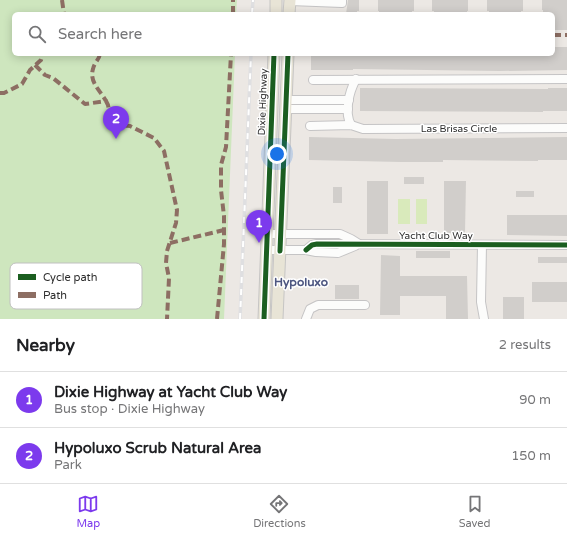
<!DOCTYPE html>
<html lang="en">
<head>
<meta charset="utf-8">
<style>
	:root { --surface:#fff; --page:#f6f6f6; --text:#202124; --muted:#757577; --line:#e0e0e0; --accent:#7c3aed }
	body { margin:0; font-family:"Varela Round",sans-serif; background:var(--page); color:var(--text) }
	.you { position:absolute; left:277px; top:154px; width:14px; height:14px; margin:-10px; border:3px solid #fff; border-radius:50%; background:#1a73e8; box-shadow:0 0 0 6px #1a73e833 }
	.badge { display:grid; place-items:center; width:26px; height:26px; border-radius:50%; background:var(--accent); color:#fff; font-size:13px; font-weight:700 }
	.pin { position:absolute; translate:-50% -33px; filter:drop-shadow(0 1px 2px #0008) }
	.pin::after { content:''; position:absolute; top:21px; width:14px; height:12px; background:inherit; clip-path:polygon(0 0,100% 0,50% 100%) }
	.list { margin:0; padding:0; list-style:none }
	h2 { display:flex; justify-content:space-between; align-items:center; height:52px; margin:0; padding:0 16px; font-size:17px }
	h2 small { font-size:13px; font-weight:400; color:var(--muted) }
	.list li { display:grid; grid-template-columns:26px 1fr auto; gap:12px; align-items:center; box-sizing:border-box; height:56px; padding:0 16px; border-top:1px solid var(--line) }
	.list b { display:block; font-size:15px; white-space:nowrap }
	.list p { margin:0; font-size:13px; white-space:nowrap; color:var(--muted) }
	.list em { font-size:13px; font-style:normal; color:var(--muted) }
	.icon { flex:none; width:22px; height:22px; fill:none; stroke:currentColor; stroke-width:2; stroke-linecap:round; stroke-linejoin:round }
	.map { position:relative; flex:none; width:567px; height:319px; overflow:hidden }
	.search { position:absolute; background:var(--surface); box-shadow:0 2px 10px #0003; left:12px; right:12px; top:12px; height:44px; display:flex; align-items:center; gap:10px; box-sizing:border-box; padding:0 14px; border-radius:6px; color:var(--muted); font-size:15px }
	.sheet { height:164px; background:var(--surface) }
	nav { display:flex; justify-content:space-around; align-items:center; box-sizing:border-box; height:56px; border-top:1px solid var(--line); background:var(--surface); font-size:11px; color:var(--muted) }
	nav a { display:grid; justify-items:center; gap:2px }
	nav .on { color:var(--accent) }
	.map>svg:first-child { display:block }
	.green { fill:#cee6be }
	.pitch { fill:#d9eabb }
	.building { fill:#d1cecb }
	.lines { fill:none; stroke-linecap:round; stroke-linejoin:round }
	.minor-casing { stroke:#c5c4c5; stroke-width:10 }
	.major-casing { stroke:#c6c5c4; stroke-width:13 }
	.minor { stroke:#fcfcfb; stroke-width:8 }
	.major { stroke:#e8e4d6; stroke-width:11 }
	.rail-casing { stroke:#dfdfe1; stroke-width:3.5 }
	.rail { stroke:#fff; stroke-width:2; stroke-dasharray:6; stroke-linecap:butt }
	.quiet { stroke:#8d6e63; stroke-width:4; stroke-dasharray:8 4; stroke-linecap:butt }
	.cycleway-casing { stroke:#fff; stroke-width:8 }
	.cycleway { stroke:#1b5e20; stroke-width:5 }
	.labels { text-anchor:middle; dominant-baseline:central; stroke-width:3; stroke-linejoin:round; paint-order:stroke }
	.street-label { font-size:10px; fill:#2e2e2e; stroke:#fff }
	.quarter-label { font-size:12px; font-weight:bold; fill:#4d5680; stroke:#fff }
	.key { fill:#fff; stroke:#c0c0c0; stroke-width:1 }
	.key-label { font-size:11px; fill:#2e2e2e }
</style>
</head>
<body>
<div class="map">
<svg width="567" height="319" viewBox="0 0 567 319">
	<rect width="100%" height="100%" fill="#ece8e4"/>
	<polygon class="green" points="0,0 237,0 236,14 14,14 14,54 235,54 224,319 0,319"/>
	<g class="pitch">
		<rect x="398" y="199" width="12" height="25"/>
		<rect x="416" y="199" width="11" height="25"/>
	</g>
	<g class="building">
		<polygon points="348,0 359,0 359,11 357,11 357,14 346,14"/>
		<polygon points="378,0 414,0 414,11 412,11 412,14 379,14 379,11 378,11"/>
		<polygon points="432,0 468,0 468,11 467,11 467,14 434,14 434,11 432,11"/>
		<polygon points="487,0 523,0 523,11 521,11 521,14 489,14 489,11 487,11"/>
		<polygon points="542,0 567,0 567,30 553,30 553,14 543,14 543,10 542,10"/>
		<polygon points="553,47 567,47 567,70 500,71 353,69 353,70 311,70 311,54 553,54"/>
		<polygon points="360,88 548,89 548,88 567,88 567,111 543,111 543,112 360,111"/>
		<polygon points="309,137 396,139 567,137 567,160 538,160 538,161 443,160 443,162 401,162 309,160"/>
		<rect x="404" y="177" width="20" height="7"/>
		<rect x="367" y="181" width="21" height="53"/>
		<polygon points="444,181 466,181 465,233 444,233"/>
		<rect x="333" y="187" width="9" height="16"/>
		<rect x="516" y="191" width="18" height="6"/>
		<polygon points="507,215 567,215 567,236 507,235"/>
		<rect x="416" y="251" width="34" height="7"/>
		<polygon points="381,255 400,256 400,276 467,276 468,319 446,319 446,296 400,296 400,315 380,315"/>
		<rect x="538" y="257" width="29" height="6"/>
		<rect x="532" y="282" width="35" height="20"/>
		<rect x="335" y="285" width="24" height="14"/>
		<rect x="503" y="297" width="21" height="22"/>
	</g>
	<g class="lines">
		<g class="minor-casing">
			<g id="minor">
				<polyline points="290,1 342,3 342,0"/>
				<polyline points="313,80 567,79"/>
				<polyline points="286,100 349,100"/>
				<polyline points="286,109 348,109"/>
				<path d="M351,125C344,112 349,92 356,79"/>
				<polyline points="310,126 351,125 363,129 567,128"/>
				<polyline points="267,234 340,234 351,239 359,244"/>
				<polyline points="482,245 481,302 484,319"/>
				<polyline points="267,250 306,250 316,252 338,253 355,246"/>
				<polyline points="306,250 312,245 317,244 567,245"/>
				<polyline points="306,319 310,309 318,305 365,305"/>
			</g>
		</g>
		<g class="major-casing">
			<g id="major">
				<polyline points="276,14 276,0"/>
				<polyline points="289,14 290,0"/>
				<polyline points="264,319 274,54"/>
				<polyline points="277,319 288,54"/>
			</g>
		</g>
		<use href="#minor" class="minor"/>
		<use href="#major" class="major"/>
		<g class="rail-casing">
			<g id="rail">
				<polyline points="252,14 253,0"/>
				<polyline points="240,319 251,54"/>
			</g>
		</g>
		<use href="#rail" class="rail"/>
		<g class="quiet">
			<polyline points="62,0 64,14"/>
			<polyline points="233,14 233,0"/>
			<polyline points="553,35 567,35"/>
			<path d="M100,54C99,60 94,63 93,69C89,82 100,90 106,101"/>
			<polyline points="35,65 45,75 53,78 85,104 106,101 108,105 110,116 113,123 117,125 130,126 154,138 164,151 177,210 176,223 167,251 166,263 169,278 167,319"/>
			<polyline points="0,93 4,93 22,84 30,70 41,60 43,54"/>
			<polyline points="170,243 224,230"/>
			<polyline points="217,319 224,244 224,216 221,190 221,165 226,147 231,54"/>
		</g>
		<g class="cycleway-casing">
			<g id="cycleway">
				<polyline points="306,250 312,245 317,244 567,245"/>
				<polyline points="280,251 288,54"/>
				<polyline points="264,319 274,54"/>
			</g>
		</g>
		<use href="#cycleway" class="cycleway"/>
	</g>
	<g class="labels">
		<g class="street-label">
			<text transform="translate(263 102) rotate(-88)">Dixie Highway</text>
			<text x="459" y="129">Las Brisas Circle</text>
			<text x="436" y="236">Yacht Club Way</text>
		</g>
		<g class="quarter-label">
			<text x="301" y="282">Hypoluxo</text>
		</g>
	</g>
	<rect x="10" y="263" width="132" height="46" rx="6" class="key"/>
	<rect x="18" y="274" width="18" height="6" fill="#1b5e20"/>
	<rect x="18" y="292" width="18" height="6" fill="#8d6e63"/>
	<g class="key-label">
		<text x="43" y="281">Cycle path</text>
		<text x="43" y="299">Path</text>
	</g>
</svg>
<div class="you"></div>
<div class="pin badge" style="left:259px;top:243px">1</div>
<div class="pin badge" style="left:116px;top:139px">2</div>
<div class="search"><svg class="icon" aria-label="search" viewBox="0 0 24 24"><circle cx="10" cy="10" r="6"/><path d="M15 15l6 6"/></svg>Search here</div>
</div>
<section class="sheet">
<h2>Nearby<small>2 results</small></h2>
<ul class="list">
<li><span class="badge">1</span><div><b>Dixie Highway at Yacht Club Way</b><p>Bus stop · Dixie Highway</p></div><em>90 m</em></li>
<li><span class="badge">2</span><div><b>Hypoluxo Scrub Natural Area</b><p>Park</p></div><em>150 m</em></li>
</ul>
</section>
<nav>
<a class="on"><svg class="icon" aria-label="map" viewBox="0 0 24 24"><path d="M3 6l6-2 6 2 6-2v14l-6 2-6-2-6 2zM9 4v14M15 6v14"/></svg>Map</a>
<a><svg class="icon" aria-label="directions" viewBox="0 0 24 24"><path d="M12 3l9 9-9 9-9-9zM9 14v-3h6M13 9l2 2-2 2"/></svg>Directions</a>
<a><svg class="icon" aria-label="saved" viewBox="0 0 24 24"><path d="M7 4h10v16l-5-4-5 4z"/></svg>Saved</a>
</nav>
</body>
</html>
